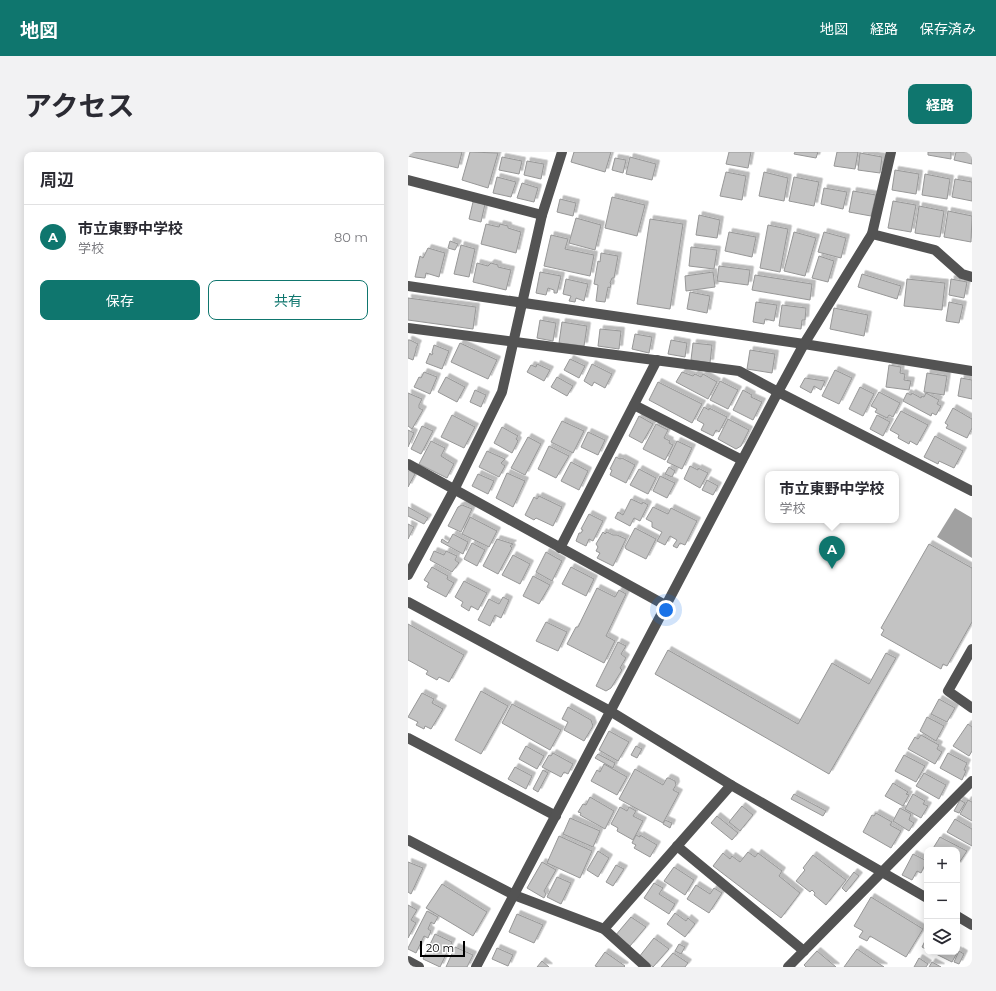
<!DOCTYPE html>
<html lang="ja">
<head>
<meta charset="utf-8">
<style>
	:root { --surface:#fff; --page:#f2f2f3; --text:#2b2b33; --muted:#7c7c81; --line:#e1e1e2; --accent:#0f766e }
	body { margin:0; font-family:Montserrat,"Noto Sans JP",sans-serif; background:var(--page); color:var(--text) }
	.controls { position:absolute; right:12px; bottom:12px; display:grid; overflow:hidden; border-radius:8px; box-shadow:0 2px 10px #0003 }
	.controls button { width:36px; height:36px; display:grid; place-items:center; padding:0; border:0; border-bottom:1px solid var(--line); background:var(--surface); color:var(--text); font:20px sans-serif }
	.scale { position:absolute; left:12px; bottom:10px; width:45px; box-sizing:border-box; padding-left:4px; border:2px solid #000; border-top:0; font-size:11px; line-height:14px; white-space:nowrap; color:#000; -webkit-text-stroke:3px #fff; paint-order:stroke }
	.you { position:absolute; left:258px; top:458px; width:14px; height:14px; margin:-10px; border:3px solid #fff; border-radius:50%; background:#1a73e8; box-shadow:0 0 0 6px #1a73e833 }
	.badge { display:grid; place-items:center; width:26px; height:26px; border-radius:50%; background:var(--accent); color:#fff; font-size:13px; font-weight:700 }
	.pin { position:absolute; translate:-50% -33px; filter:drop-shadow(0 1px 2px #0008) }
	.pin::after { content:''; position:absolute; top:21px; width:14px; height:12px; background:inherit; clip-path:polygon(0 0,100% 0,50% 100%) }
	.popup { position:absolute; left:357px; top:319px; width:134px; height:52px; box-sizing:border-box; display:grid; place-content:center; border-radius:8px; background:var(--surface); filter:drop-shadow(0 1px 3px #0005); font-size:13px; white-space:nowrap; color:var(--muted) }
	.popup b { font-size:15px; color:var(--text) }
	.popup::after { content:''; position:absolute; left:50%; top:100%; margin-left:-8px; border:8px solid transparent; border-top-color:var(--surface) }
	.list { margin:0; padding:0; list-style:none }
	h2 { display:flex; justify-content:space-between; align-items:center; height:52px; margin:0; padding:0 16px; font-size:17px }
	h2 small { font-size:13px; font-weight:400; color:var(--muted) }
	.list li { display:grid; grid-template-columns:26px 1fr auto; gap:12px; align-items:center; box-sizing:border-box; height:64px; padding:0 16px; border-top:1px solid var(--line) }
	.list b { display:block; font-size:15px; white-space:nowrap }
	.list p { margin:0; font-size:13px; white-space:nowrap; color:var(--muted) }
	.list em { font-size:13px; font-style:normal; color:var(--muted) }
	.actions { display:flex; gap:8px; padding:12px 16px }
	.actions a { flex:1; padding:9px 0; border:1px solid var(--accent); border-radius:8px; text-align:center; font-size:14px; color:var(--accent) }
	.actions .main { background:var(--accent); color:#fff }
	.icon { flex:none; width:22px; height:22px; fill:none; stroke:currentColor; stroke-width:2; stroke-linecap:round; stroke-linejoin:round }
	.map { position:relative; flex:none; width:564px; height:815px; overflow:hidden; border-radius:8px }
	header { display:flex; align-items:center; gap:24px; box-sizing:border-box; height:56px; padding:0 20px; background:var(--accent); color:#fff }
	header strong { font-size:19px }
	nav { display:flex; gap:22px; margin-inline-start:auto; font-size:14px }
	.intro { display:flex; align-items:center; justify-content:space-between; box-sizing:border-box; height:96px; padding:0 24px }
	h1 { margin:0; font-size:28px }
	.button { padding:10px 18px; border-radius:8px; background:var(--accent); color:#fff; font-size:14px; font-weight:700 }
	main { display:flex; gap:24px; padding:0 24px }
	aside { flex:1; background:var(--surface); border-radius:8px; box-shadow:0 2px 10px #0003 }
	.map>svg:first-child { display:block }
	.water { fill:#a1a1a1 }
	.building { fill:#c3c3c3; stroke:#979797; filter:url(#shadow) }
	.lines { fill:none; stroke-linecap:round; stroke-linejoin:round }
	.minor { stroke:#535353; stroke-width:10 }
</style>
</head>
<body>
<header>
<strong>地図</strong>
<nav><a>地図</a><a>経路</a><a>保存済み</a></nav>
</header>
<div class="intro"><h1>アクセス</h1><a class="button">経路</a></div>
<main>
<aside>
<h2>周辺<small></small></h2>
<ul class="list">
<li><span class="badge">A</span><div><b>市立東野中学校</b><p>学校</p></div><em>80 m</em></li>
</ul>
<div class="actions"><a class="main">保存</a><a>共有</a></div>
</aside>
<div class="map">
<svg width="564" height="815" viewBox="0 0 564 815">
	<defs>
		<filter id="shadow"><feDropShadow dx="3.5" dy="-3.5" stdDeviation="0" flood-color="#0004"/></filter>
	</defs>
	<rect width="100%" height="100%" fill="#fff"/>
	<polygon class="water" points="547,356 564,366 564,406 529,385"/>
	<g class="building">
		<polygon points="0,0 54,0 50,16 0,4"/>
		<polygon points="62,0 90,1 80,36 54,28"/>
		<polygon points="166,0 203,0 197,20 163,10"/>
		<polygon points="321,0 343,0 340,16 318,12"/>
		<polygon points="387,0 410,0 408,6 386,2"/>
		<polygon points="429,0 450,0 447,17 426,14"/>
		<polygon points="520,0 543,0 543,7 520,3"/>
		<polygon points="548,0 564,0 564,12 546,8"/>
		<polygon points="452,1 474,5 472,21 450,18"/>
		<polygon points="94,5 114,9 111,22 91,18"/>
		<polygon points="222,5 248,12 244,28 218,22"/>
		<polygon points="207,6 218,8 215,21 204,18"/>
		<polygon points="119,9 136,12 133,27 116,23"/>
		<polygon points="487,18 511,22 508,42 484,38"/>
		<polygon points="318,20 338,24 334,48 312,44"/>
		<polygon points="356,20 380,26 376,49 351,44"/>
		<polygon points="517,22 542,27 539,47 514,43"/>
		<polygon points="89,25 108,30 103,45 85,41"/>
		<polygon points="386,25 411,30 406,54 381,49"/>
		<polygon points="547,27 564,30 564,49 544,45"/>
		<polygon points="114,31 130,36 126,50 109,46"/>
		<polygon points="416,36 439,40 435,57 413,52"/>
		<polygon points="445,39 468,43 463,64 441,60"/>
		<polygon points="204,45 237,53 229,84 197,76"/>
		<polygon points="152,47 168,51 165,64 149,60"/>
		<polygon points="485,49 508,53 503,80 480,76"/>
		<polygon points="65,50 77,52 73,70 61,67"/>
		<polygon points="511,54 536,59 532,85 507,81"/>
		<polygon points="540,59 564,64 563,90 536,85"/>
		<polygon points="291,63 312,68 309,86 288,83"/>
		<polygon points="168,66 193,73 187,98 161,91"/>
		<polygon points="242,67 275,72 262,157 229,152"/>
		<polygon points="78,72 91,75 92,72 100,74 100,76 113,80 108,101 73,92"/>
		<polygon points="360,73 380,77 372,120 352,116"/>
		<polygon points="321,80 348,85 344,105 317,99"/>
		<polygon points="386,80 408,86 397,124 376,119"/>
		<polygon points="416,80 438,86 433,106 410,100"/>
		<polygon points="143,83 160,87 157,97 186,103 182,124 136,114"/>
		<polygon points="42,89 50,92 47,98 40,96"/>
		<polygon points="53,93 67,97 61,125 46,122"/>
		<polygon points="283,95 309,98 306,117 281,114"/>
		<polygon points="20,96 37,101 31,125 18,121 17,126 7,125 12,104 15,106"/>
		<polygon points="193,101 210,104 206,126 204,126 202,131 203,132 202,136 200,135 197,150 188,149 190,133 186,132 190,109 192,110"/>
		<polygon points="411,104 426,109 420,130 404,126"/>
		<polygon points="69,111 80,114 83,111 90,113 90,115 103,118 98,138 65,130"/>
		<polygon points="311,114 342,118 340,133 309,129"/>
		<polygon points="132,120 153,124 149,141 146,141 146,138 140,136 138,143 128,141"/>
		<polygon points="305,120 307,135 278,139 277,124"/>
		<polygon points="454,122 493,134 489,147 450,135"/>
		<polygon points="347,123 404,132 402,148 344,138"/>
		<polygon points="158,127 180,132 176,149 168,146 167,150 161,149 163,144 155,142"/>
		<polygon points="499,127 537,131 534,158 496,154"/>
		<polygon points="543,127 559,130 556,146 541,143"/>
		<polygon points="282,140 302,144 299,161 279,157"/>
		<polygon points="0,146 68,155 65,177 0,168"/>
		<polygon points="348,150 369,153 366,169 357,167 356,172 345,170"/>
		<polygon points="541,150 555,153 551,171 538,169"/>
		<polygon points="374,153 398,156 397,168 394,168 393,177 371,174"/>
		<polygon points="426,156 460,163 456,184 422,177"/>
		<polygon points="132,168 148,171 145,189 129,186"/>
		<polygon points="154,170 179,174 176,194 151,191"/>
		<polygon points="192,177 213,179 211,197 190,194"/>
		<polygon points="227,182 244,185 241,201 224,197"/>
		<polygon points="0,188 2,188 10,192 8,196 8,198 5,208 0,206"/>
		<polygon points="263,188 279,191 277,205 260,202"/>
		<polygon points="52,191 89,208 80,227 43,210"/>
		<polygon points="285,191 304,193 302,211 283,208"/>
		<polygon points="26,193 41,199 34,217 18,211 22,201 23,203 25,202 24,200"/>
		<polygon points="342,198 367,202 364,221 339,217"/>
		<polygon points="162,207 177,214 171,226 156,218"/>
		<polygon points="129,212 142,218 136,229 119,220 123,213 128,215"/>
		<polygon points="184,212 204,222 197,236 186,230 184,234 176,229"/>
		<polygon points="481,213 493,215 492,221 497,222 496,228 503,229 501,238 478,235"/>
		<polygon points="427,218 444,226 431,252 414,244"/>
		<polygon points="16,220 29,225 22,242 6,235 11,225 13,226"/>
		<polygon points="274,220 285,224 287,222 293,225 295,222 309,230 300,247 268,230"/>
		<polygon points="519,221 539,224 536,243 516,240"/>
		<polygon points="38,225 57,235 49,250 30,240"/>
		<polygon points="149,225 165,234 159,244 143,235"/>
		<polygon points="397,226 417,229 413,238 406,234 403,241 392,235"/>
		<polygon points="553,226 564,228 564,247 550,244"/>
		<polygon points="312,229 330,238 320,257 302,248"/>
		<polygon points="250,230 294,252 284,271 241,248"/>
		<polygon points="452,235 466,242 455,264 441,257"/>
		<polygon points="67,238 78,243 73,255 62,250"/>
		<polygon points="335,238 344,243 343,245 354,250 345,268 325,258"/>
		<polygon points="471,240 492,251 485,265 481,263 479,266 467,260 469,257 463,254"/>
		<polygon points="0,241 14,247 11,253 11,256 15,258 4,277 0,274"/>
		<polygon points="499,241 503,243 504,241 513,246 514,244 516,245 518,241 531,248 529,252 533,254 528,263 524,261 523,264 495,249"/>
		<polygon points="296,255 301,258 301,256 319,265 311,280 308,278 305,284 293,278 296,272 289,268"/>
		<polygon points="545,256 564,267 564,276 559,286 538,276 540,273 537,271"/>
		<polygon points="493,259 520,273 509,293 502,289 501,292 490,286 491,283 482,278"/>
		<polygon points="44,263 67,275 56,296 33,285"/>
		<polygon points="469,263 482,270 475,284 462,277"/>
		<polygon points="231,264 245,272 234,291 221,284"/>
		<polygon points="320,267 341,278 333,294 328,297 310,287"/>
		<polygon points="154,269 176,279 165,301 143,290"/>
		<polygon points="248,272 260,278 256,286 262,289 261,291 265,293 257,308 235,297"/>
		<polygon points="14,274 25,279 13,302 3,297"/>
		<polygon points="94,275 110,284 108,287 110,289 104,301 86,291"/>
		<polygon points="0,278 6,281 0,295"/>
		<polygon points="180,280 197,288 190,303 173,295"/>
		<polygon points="527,284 555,299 546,316 531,309 530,312 516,305"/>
		<polygon points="120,285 133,292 117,323 103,316"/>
		<polygon points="23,289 37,296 33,304 46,312 39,326 11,312"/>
		<polygon points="269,289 284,296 274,317 259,310"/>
		<polygon points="141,294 161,304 148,326 130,317"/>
		<polygon points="79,299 97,307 93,311 97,314 91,325 71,315"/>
		<polygon points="208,305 212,307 214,306 227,313 218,331 202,323 204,318 202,317"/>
		<polygon points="163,310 180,319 171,338 153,329"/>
		<polygon points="282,314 290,318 290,316 300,321 292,336 276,327"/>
		<polygon points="261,315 267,319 264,325 257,322"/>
		<polygon points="231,317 248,326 240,342 222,333"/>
		<polygon points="1,318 7,322 0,335 0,320"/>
		<polygon points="99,321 117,329 105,355 88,346"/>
		<polygon points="70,322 86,329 80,342 64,334"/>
		<polygon points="252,324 267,331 259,346 245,339"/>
		<polygon points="299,328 310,334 305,343 294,338"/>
		<polygon points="131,344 154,355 145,374 128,366 126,368 117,363 126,345 129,347"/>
		<polygon points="223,347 234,352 235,350 240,353 232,369 226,366 222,374 207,366 210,360 215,363"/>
		<polygon points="54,353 64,357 53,380 40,374 50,355"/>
		<polygon points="0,355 20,366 16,372 0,364"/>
		<polygon points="245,355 260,362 263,356 289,369 277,393 272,391 269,396 265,394 269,388 262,384 257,393 249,389 254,380 244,375 244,370 238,367"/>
		<polygon points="181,362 195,369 185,389 181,387 178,394 168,389 171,381 173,381 175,378 173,377"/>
		<polygon points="62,365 89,379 81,395 54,382"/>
		<polygon points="0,372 6,375 0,387"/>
		<polygon points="227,376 248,387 238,407 218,397 217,395"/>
		<polygon points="195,380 197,382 199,380 205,383 209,383 218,387 205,414 189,406 192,401 188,399 190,395 188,392"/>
		<polygon points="45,382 60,390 55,402 33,390 34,387 40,391"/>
		<polygon points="89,387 105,392 102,394 104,396 90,422 75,414"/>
		<polygon points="64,391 77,398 69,414 56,407"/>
		<polygon points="521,392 564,416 564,470 539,514 535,512 533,517 473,483 476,478 473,476"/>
		<polygon points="26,399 36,403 38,399 49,404 47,408 51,411 44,420 22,408"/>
		<polygon points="138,400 154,409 144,429 128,420"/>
		<polygon points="105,403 122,412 112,432 94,423"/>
		<polygon points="24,415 40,424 39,427 46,431 38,445 19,435 21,431 16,428"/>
		<polygon points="163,415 186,427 178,444 154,432"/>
		<polygon points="125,424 142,433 131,452 115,444"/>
		<polygon points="56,429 79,441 70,458 63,454 61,459 53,454 55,450 47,445"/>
		<polygon points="189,436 207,445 211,438 218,442 198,484 207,489 196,511 159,492 168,475 170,475"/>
		<polygon points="95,445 101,448 93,466 87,463 82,474 70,468 81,447 91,452"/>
		<polygon points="138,470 159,480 150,499 128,489"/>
		<polygon points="0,472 56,503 41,530 31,525 29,528 18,522 20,519 0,508"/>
		<polygon points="210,490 218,494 213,502 218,506 212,516 214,518 203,536 198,539 188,534"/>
		<polygon points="260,498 390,572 424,511 461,532 478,501 488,506 421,622 247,522"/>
		<polygon points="73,539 100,554 73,602 47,588"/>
		<polygon points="14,541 26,547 24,551 35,557 23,577 17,574 16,577 8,573 10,570 0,565"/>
		<polygon points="531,547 547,556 539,570 523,562"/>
		<polygon points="104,552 153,578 142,598 94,571"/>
		<polygon points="160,555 183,568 185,574 176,589 156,578 160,570 154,567"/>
		<polygon points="519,565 536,574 528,589 512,579"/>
		<polygon points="560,572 564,575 564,599 561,604 545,594"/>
		<polygon points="201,579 221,590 210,609 191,598"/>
		<polygon points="513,583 531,593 529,597 534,600 527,612 500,597 507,585 510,587"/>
		<polygon points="118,594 136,604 129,617 111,607"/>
		<polygon points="228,594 234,597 229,606 223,603"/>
		<polygon points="145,601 165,612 160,622 156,620 153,625 134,615 141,603 143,604"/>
		<polygon points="540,601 559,611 556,618 558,619 554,628 532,616"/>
		<polygon points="190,602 207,611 205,616 187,606"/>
		<polygon points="496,603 517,614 508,630 487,619"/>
		<polygon points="196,612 219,625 209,643 183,629 189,618 192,620"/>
		<polygon points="107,615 124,624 118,637 100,627"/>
		<polygon points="227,617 255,633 259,626 261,626 267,629 268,633 265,638 271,641 255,671 211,647"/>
		<polygon points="135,618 140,621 130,640 125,637"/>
		<polygon points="516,621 538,633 531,647 508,634"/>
		<polygon points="485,631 500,640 498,642 501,643 495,654 477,644"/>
		<polygon points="386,642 418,659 415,664 383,647"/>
		<polygon points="505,642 517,649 515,652 520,654 513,666 497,657"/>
		<polygon points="182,645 206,659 197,677 172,663 173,661 170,660 175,652 178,653"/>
		<polygon points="552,648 557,651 551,661 546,659"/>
		<polygon points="560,648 564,650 564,669 552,662"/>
		<polygon points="334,654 345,663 332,679 321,670"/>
		<polygon points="212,655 219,659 221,655 228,659 225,664 235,669 225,688 209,679 210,676 203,672"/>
		<polygon points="492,656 503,662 501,668 506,671 501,679 485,669"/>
		<polygon points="468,661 484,670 482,673 493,679 483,696 455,680 464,663 466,664"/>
		<polygon points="309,664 330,681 324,688 303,671"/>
		<polygon points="162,666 192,679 185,695 155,682"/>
		<polygon points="547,667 564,677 564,694 539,680"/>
		<polygon points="257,668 264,671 262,676 255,672"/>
		<polygon points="228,683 232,685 232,683 249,693 242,705 226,696 228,693 224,691"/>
		<polygon points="151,684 184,699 172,726 139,711"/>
		<polygon points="532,685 559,699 549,714 549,698 524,698"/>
		<polygon points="190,699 201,706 190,725 179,718"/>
		<polygon points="340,700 347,705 350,701 374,719 371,724 392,741 373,766 305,714 315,701 322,707 324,704 332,710"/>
		<polygon points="505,702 519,709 513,721 509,719 504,728 494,723"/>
		<polygon points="405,703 438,728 418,753 406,743 407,741 404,738 402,740 388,729 397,718 395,716"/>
		<polygon points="0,710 15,716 3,742 0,740"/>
		<polygon points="134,710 148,718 136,739 138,742 136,746 119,736"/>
		<polygon points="208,713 216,717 205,734 198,730"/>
		<polygon points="266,715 286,728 277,743 256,729"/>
		<polygon points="446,720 451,724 438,740 434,736"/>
		<polygon points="149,725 163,731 153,752 139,745"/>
		<polygon points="246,731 255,736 251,742 267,752 261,762 236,746"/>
		<polygon points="34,732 79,760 65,784 18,756"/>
		<polygon points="288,733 302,742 306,736 314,741 301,761 279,747"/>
		<polygon points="463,745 515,777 498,805 462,784 459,789 451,785 455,779 446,774"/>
		<polygon points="0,753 9,758 3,768 8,771 0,786"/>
		<polygon points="19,759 30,765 26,772 23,770 20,777 23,779 20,786 16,784 8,801 0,797 0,796"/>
		<polygon points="267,761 278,769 280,766 287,772 277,785 259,772"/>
		<polygon points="109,762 135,773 126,791 101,780"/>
		<polygon points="223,765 238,775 222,794 207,784"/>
		<polygon points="27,782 44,790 32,815 15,807"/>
		<polygon points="519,785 519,798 514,795"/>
		<polygon points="246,786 261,797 245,815 231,805"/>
		<polygon points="271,792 277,795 273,802 267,799"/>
		<polygon points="47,795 65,803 59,815 38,815"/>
		<polygon points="89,796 105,803 100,814 84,807"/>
		<polygon points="449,797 476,815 436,815"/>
		<polygon points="549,798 550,799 544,810 524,800 549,800"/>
		<polygon points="409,799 428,815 398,815 396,813"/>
		<polygon points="551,799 556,802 551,812 546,810"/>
		<polygon points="197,800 217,814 216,815 190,815 187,814"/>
		<polygon points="265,801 280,811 277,815 253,815"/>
		<polygon points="511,806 520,812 518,815 506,815"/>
		<polygon points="134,809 141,815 129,815"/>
		<polygon points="524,810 533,815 521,815"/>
	</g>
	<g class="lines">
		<g class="minor">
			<polyline points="0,28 134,63"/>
			<polyline points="464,82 527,98 554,122 564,125"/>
			<polyline points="0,134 396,192 564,219"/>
			<polyline points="0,176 331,219 370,240 564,339"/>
			<polyline points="226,253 334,308"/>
			<polyline points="0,312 257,453"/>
			<polyline points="152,396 249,208"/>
			<polyline points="0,423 46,338 94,240 134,63 154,0"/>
			<polyline points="0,450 202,559 323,633 519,746"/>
			<polyline points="564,497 540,539 564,556"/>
			<polyline points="0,586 148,664"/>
			<polyline points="0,688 106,743 196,777 238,815"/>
			<polyline points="269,694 396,799"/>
			<polyline points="549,764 564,773"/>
			<polyline points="196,777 323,633"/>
			<polyline points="0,809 11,815"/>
			<polyline points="68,815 370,240 396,192 464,82 483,0"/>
			<polyline points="380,815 564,629"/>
		</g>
	</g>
</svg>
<div class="controls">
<button>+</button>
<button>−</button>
<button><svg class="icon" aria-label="layers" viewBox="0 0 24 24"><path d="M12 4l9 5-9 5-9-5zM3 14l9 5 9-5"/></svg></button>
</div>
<div class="scale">20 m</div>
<div class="you"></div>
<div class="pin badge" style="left:424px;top:417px">A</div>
<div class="popup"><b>市立東野中学校</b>学校</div>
</div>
</main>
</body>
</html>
